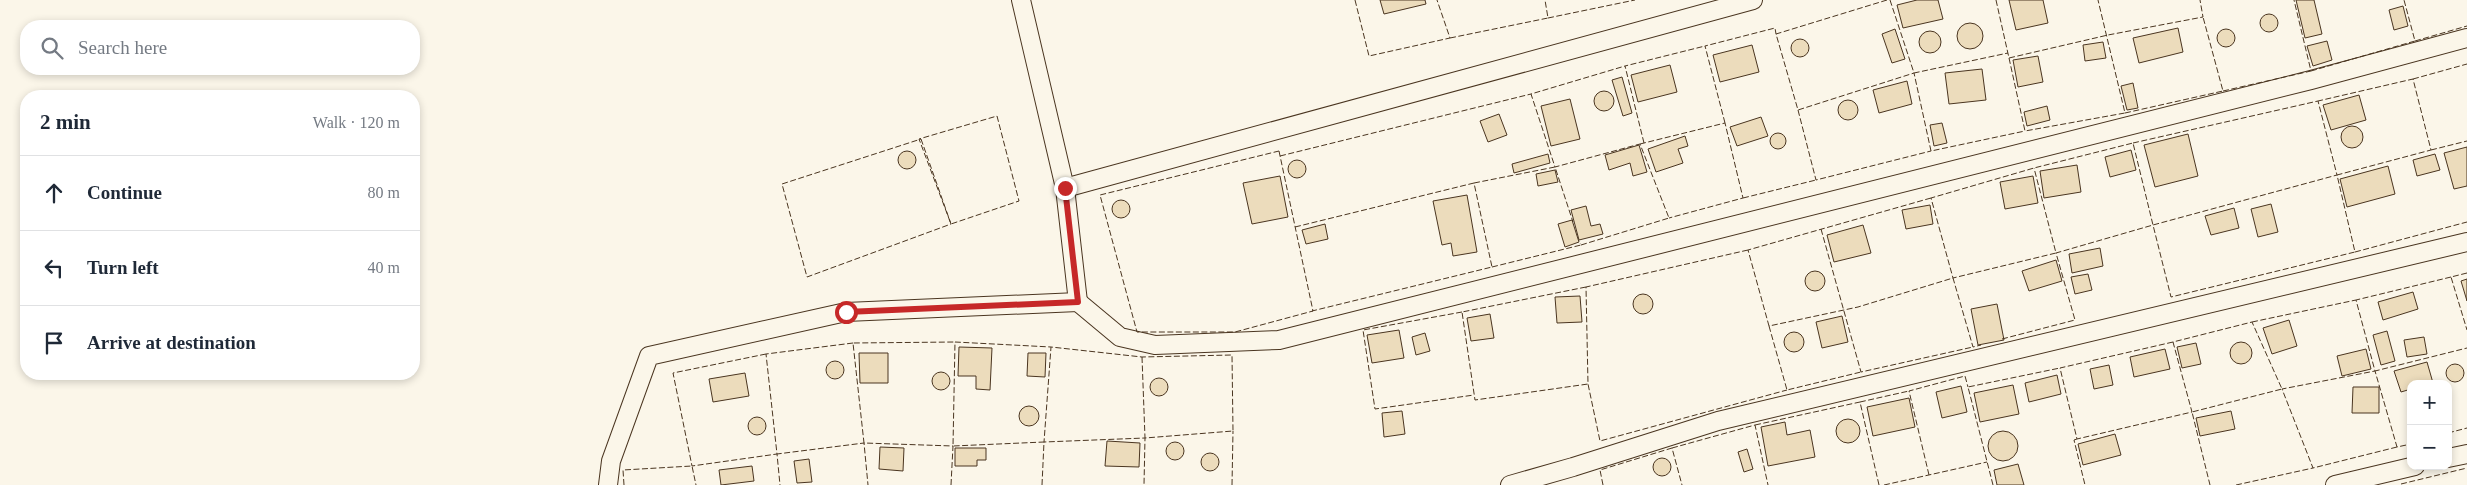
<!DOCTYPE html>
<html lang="en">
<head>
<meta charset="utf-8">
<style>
	:root { --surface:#fff; --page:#f6f6f7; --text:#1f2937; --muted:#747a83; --line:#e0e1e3 }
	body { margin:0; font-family:Georgia,serif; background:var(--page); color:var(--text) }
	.controls { position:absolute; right:15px; bottom:15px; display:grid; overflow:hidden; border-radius:10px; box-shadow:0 2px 8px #0003 }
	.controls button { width:45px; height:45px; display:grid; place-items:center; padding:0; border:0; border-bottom:1px solid var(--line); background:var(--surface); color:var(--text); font:25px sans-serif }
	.stop { position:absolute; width:15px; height:15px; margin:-11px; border:4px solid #c62828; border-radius:50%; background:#fff }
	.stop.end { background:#c62828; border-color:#fff; box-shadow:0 1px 5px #0008 }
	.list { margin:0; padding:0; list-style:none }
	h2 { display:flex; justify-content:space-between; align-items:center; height:65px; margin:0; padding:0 20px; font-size:21px }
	h2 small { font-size:16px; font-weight:400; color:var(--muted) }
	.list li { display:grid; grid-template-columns:32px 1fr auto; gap:15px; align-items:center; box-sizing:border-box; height:75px; padding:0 20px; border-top:1px solid var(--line) }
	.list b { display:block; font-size:19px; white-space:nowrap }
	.list em { font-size:16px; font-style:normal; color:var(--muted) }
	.icon { flex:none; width:28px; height:28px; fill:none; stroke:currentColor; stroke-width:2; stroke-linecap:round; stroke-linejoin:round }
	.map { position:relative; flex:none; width:2467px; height:485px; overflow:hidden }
	.search { position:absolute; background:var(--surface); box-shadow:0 2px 8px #0003; left:20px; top:20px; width:400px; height:55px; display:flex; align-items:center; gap:12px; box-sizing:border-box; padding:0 18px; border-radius:20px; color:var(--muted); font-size:19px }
	.panel { position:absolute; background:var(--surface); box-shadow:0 2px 8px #0003; left:20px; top:90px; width:400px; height:290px; border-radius:20px }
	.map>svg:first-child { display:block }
	.building { fill:#ecdcbc; stroke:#4a3520 }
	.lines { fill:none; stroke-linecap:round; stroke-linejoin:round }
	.street-casing { stroke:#4a3520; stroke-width:20 }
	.street { stroke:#fbf6e9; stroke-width:18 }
	.fence { stroke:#4a3520; stroke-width:1; stroke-dasharray:6 2.5; stroke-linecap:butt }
	.route { stroke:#c62828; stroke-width:6 }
</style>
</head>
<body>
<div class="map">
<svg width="2467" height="485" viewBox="0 0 2467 485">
	<rect width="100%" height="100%" fill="#fbf6e9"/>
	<g class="building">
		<polygon points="1380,0 1425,0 1426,4 1384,14"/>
		<polygon points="1917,0 1938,0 1943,19 1903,28 1897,5"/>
		<polygon points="2009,0 2043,0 2048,23 2016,30"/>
		<polygon points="2296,0 2314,0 2322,34 2305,38"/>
		<polygon points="2403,6 2408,26 2394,30 2389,10"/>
		<circle cx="2269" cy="23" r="9"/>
		<circle cx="1970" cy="36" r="13"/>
		<polygon points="2178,28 2183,52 2139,63 2133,38"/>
		<circle cx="2226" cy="38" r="9"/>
		<polygon points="1895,29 1905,59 1892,63 1882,34"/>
		<circle cx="1930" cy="42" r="11"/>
		<circle cx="1800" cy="48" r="9"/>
		<polygon points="2327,41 2332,60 2313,66 2307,46"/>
		<polygon points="2103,42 2106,58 2085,61 2083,45"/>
		<polygon points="1752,45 1759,72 1720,82 1713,55"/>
		<polygon points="2038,56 2043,82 2018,87 2013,60"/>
		<polygon points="1670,65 1677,92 1638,102 1631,75"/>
		<polygon points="1982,69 1986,100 1949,104 1945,73"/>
		<polygon points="1622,77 1632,113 1623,116 1612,80"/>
		<polygon points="1907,81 1912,104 1879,113 1873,90"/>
		<polygon points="2133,83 2138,108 2127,110 2121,86"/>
		<circle cx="1604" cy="101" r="10"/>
		<polygon points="2359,95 2366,120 2331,130 2323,105"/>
		<polygon points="1570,99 1580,139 1551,146 1541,106"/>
		<circle cx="1848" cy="110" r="10"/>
		<polygon points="2047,106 2050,120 2027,126 2024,112"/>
		<polygon points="1499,114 1507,135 1488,142 1480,121"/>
		<polygon points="1761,117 1768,136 1737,146 1730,127"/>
		<polygon points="1942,123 1947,143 1934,146 1930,125"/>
		<circle cx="2352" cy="137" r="11"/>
		<circle cx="1778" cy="141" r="8"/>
		<polygon points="2188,134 2198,176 2155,187 2144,145"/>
		<polygon points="1685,136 1688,146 1678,149 1683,163 1656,172 1648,149"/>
		<polygon points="1639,145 1647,172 1633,176 1630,163 1609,170 1605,155"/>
		<polygon points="2467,147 2467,186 2454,189 2444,153"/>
		<polygon points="2131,150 2136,170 2110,177 2105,157"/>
		<circle cx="907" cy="160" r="9"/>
		<polygon points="1548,154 1550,163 1514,173 1512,164"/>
		<polygon points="2435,154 2440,170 2417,176 2413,160"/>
		<circle cx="1297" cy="169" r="9"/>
		<polygon points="2077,165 2081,192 2044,198 2040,171"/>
		<polygon points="2388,166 2395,194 2347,207 2340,179"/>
		<polygon points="1555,170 1558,182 1538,186 1536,174"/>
		<polygon points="1280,176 1288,217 1252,224 1243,183"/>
		<polygon points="2033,176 2038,203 2005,209 2000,182"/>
		<polygon points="1467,195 1477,252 1453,256 1451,243 1442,245 1433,201"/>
		<circle cx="1121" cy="209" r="9"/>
		<polygon points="2271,204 2278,232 2258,237 2251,209"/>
		<polygon points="1930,205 1933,224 1906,229 1902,210"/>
		<polygon points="1586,206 1591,226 1600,224 1603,234 1579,240 1571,210"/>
		<polygon points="2234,208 2239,228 2211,235 2205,216"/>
		<polygon points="1572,220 1579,242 1565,247 1558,224"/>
		<polygon points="1325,224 1328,239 1306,244 1302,230"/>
		<polygon points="1863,225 1871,253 1834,262 1827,235"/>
		<polygon points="2100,248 2103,266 2072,273 2069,254"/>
		<polygon points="2056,260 2062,281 2029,291 2022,271"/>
		<circle cx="1815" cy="281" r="10"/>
		<polygon points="2088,274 2092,290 2075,294 2071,277"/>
		<polygon points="2467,279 2467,301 2461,281"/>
		<polygon points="2413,292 2418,309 2383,320 2378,302"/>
		<circle cx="1643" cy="304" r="10"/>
		<polygon points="1580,296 1582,322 1557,323 1555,297"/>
		<polygon points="1997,304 2004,340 1978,345 1971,309"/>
		<polygon points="1490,314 1494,338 1471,341 1467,318"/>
		<polygon points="1842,316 1848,342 1822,348 1816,322"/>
		<polygon points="2289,320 2297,346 2272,354 2263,328"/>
		<polygon points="1399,330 1404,358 1372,363 1367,335"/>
		<polygon points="2387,331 2395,361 2381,365 2373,335"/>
		<circle cx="1794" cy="342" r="10"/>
		<polygon points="1425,333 1430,351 1416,355 1412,337"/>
		<polygon points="2424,337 2427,354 2407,357 2404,340"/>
		<circle cx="2241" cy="353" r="11"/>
		<polygon points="2196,343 2201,364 2182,368 2177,347"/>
		<polygon points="959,347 992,348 990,390 976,389 976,376 958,376"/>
		<polygon points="2165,349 2170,369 2134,377 2130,357"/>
		<polygon points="2366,349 2371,369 2342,376 2337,356"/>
		<polygon points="859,353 888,353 888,383 860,383"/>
		<polygon points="1028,353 1046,353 1045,377 1027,376"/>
		<circle cx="835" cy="370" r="9"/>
		<polygon points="2427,362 2433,383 2411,384 2411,389 2401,392 2394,371"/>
		<circle cx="2455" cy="373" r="9"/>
		<polygon points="2109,365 2113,385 2094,389 2090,369"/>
		<circle cx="941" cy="381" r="9"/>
		<polygon points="745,373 749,396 713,402 709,379"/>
		<polygon points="2057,375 2061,394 2029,402 2025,383"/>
		<circle cx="1159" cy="387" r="9"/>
		<polygon points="2013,385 2019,414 1980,422 1974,393"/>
		<polygon points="1961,386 1967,412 1942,418 1936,392"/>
		<polygon points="2353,387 2379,387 2379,413 2352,413"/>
		<polygon points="1909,398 1915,427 1873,436 1867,407"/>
		<circle cx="1029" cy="416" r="10"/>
		<polygon points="1402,411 1405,434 1384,437 1382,413"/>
		<polygon points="2231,411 2235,429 2200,436 2196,418"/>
		<circle cx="757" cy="426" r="9"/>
		<circle cx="1848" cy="431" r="12"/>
		<polygon points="1785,422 1787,435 1810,430 1815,457 1768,466 1761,427"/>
		<circle cx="2003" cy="446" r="15"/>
		<polygon points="2115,434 2121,455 2083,465 2078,444"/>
		<polygon points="1107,441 1140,443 1139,467 1105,466"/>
		<circle cx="1175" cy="451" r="9"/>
		<polygon points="880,447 904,448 903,471 879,469"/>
		<polygon points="955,448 986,448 986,460 977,460 977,466 955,466"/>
		<polygon points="1747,449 1753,469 1744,472 1738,452"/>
		<circle cx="1210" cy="462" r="9"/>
		<circle cx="1662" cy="467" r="9"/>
		<polygon points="809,459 812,482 797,483 794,461"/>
		<polygon points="2018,464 2024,485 1997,485 1994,470"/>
		<polygon points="752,466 754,481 721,485 719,470"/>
	</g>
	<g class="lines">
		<g class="street-casing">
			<g id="street">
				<polyline points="1065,188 1753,0"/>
				<polyline points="1078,302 1120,337 1155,345 1279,340 2311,80 2467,38"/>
				<polyline points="2448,458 2467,454"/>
				<polyline points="608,485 611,461 649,356 846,312 1078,302 1065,188 1021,0"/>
				<polyline points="1510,485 1573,467 1718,421 2467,242"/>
				<polyline points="2335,485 2415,466"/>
			</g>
		</g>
		<use href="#street" class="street"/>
		<g class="fence">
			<polyline points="1355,0 1369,56 1450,38 1437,0"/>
			<polyline points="1887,0 1776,34 1798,110 1914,73 1931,151 2025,131"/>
			<polyline points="1890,0 1914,73 2008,53"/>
			<polyline points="1996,0 2009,58 2108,35 2203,17 2200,0"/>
			<polyline points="1548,18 1635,0"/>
			<polyline points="1450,38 1548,18 1545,0"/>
			<polyline points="2415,41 2467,26"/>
			<polyline points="2009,58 2025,131 2125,113 2098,0"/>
			<polyline points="2311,71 2415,41 2404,0"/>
			<polyline points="2413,79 2467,64"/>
			<polyline points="2223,91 2311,71 2294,0"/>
			<polyline points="1798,110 1816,180 1931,151"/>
			<polyline points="2125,113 2223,91 2203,17"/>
			<polygon points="997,116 1019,201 951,224 919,139"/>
			<polyline points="1725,123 1705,46 1775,28 1776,34"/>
			<polygon points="921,139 951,224 807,277 782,184"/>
			<polyline points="1644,143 1625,66 1705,46"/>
			<polyline points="2133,143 2318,101 2337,175 2153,225 2171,297 2355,252 2337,175 2431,150 2413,79 2318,101"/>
			<polyline points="1640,144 1725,123 1743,198 1669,218"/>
			<polyline points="2431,150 2467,141"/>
			<polygon points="1279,151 1313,311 1235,332 1137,332 1100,195"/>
			<polyline points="1280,156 1531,94"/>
			<polyline points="1474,183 1555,167 1573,222"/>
			<polyline points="1743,198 1816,180"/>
			<polyline points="1931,198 1748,250 1769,326 1858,307 1953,278 1973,347 1981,345"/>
			<polyline points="1295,227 1474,183 1492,267 1312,311"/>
			<polyline points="1821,229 1861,372 1973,347"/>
			<polyline points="1581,245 1669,218 1640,144 1555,167 1531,94 1625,66"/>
			<polyline points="1748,250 1586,287 1588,384 1600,441 1787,390"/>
			<polyline points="2355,252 2467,222"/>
			<polyline points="1492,267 1581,245 1580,243"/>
			<polyline points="2467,273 2451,277 2467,330"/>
			<polyline points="2451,277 2356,300 2375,371 2467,348"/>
			<polyline points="1586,287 1462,312 1475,400 1588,384"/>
			<polyline points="1462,312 1363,330 1375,409 1474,395"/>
			<polyline points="2252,322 2356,300"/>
			<polyline points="1769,326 1787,390 1861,372"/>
			<polyline points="2002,339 2075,320 2056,253 2153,225 2133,143 2034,168 1931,198 1953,278 2056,253 2034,168"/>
			<polyline points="2173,342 2060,368 2077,439 2192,412 2173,342 2252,322 2282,389 2192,412 2210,485"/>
			<polyline points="853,343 766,354 777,454 864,443 868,485"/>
			<polyline points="766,354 673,373 692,466 777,454 780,485"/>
			<polyline points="1142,357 1145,438 1233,431 1232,355 1142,357 1051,347 1044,442 1145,438 1144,485"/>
			<polyline points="1755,425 1860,402"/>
			<polyline points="2448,433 2467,428"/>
			<polyline points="2077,439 2074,440 2085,485"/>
			<polyline points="2397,447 2313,468 2282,389 2375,371 2397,447 2411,444"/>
			<polyline points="1672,448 1755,425 1768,485"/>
			<polyline points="1929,475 1909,391 1965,376 1968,387"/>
			<polyline points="2401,484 2467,468"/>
			<polyline points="624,485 623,470 692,466 696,485"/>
			<polyline points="951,485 953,446 864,443 853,343 955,342"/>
			<polyline points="1042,485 1044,442 953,446 955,342 1051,347"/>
			<polyline points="1232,485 1233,431"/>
			<polyline points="1603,485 1600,470 1672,448 1682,485"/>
			<polyline points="1879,485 1860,402 1909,391"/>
			<polyline points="1884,485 1987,462"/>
			<polyline points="1993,485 1968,387 2060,368"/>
			<polyline points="2236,485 2313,468"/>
		</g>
	</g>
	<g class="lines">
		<polyline class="route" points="846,312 1078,302 1065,188"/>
	</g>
</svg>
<div class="controls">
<button>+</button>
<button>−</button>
</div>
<div class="stop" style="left:846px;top:312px"></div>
<div class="stop end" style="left:1065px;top:188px"></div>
<div class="search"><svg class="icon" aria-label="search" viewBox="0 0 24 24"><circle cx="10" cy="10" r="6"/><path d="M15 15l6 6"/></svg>Search here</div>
<section class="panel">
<h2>2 min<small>Walk · 120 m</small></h2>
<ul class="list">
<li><svg class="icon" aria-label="ahead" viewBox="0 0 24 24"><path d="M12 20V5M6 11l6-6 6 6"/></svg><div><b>Continue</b></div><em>80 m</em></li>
<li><svg class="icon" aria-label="left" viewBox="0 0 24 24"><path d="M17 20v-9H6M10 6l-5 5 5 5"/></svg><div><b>Turn left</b></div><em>40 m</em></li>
<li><svg class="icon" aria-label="arrive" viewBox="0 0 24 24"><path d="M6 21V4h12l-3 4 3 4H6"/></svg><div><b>Arrive at destination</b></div></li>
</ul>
</section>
</div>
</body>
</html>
